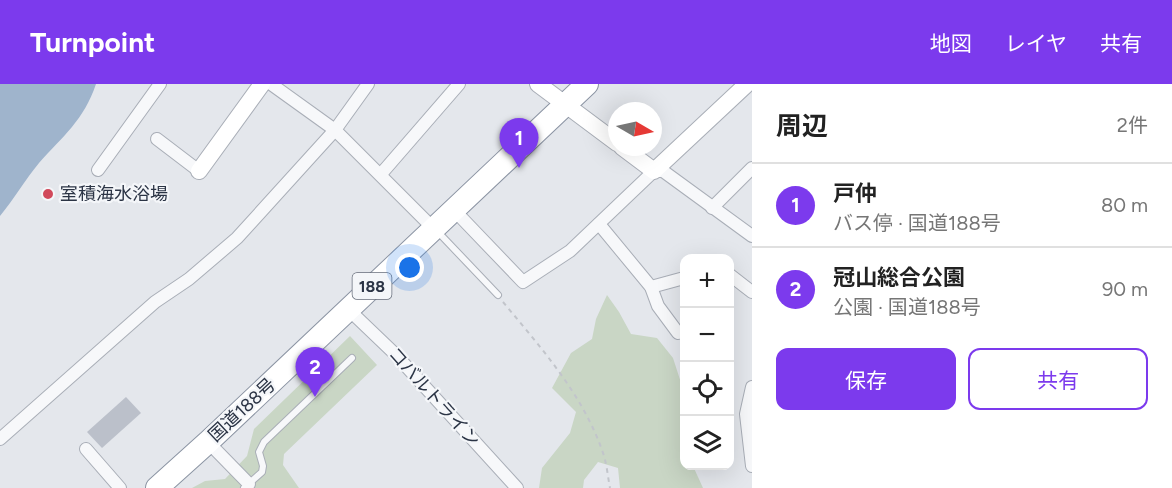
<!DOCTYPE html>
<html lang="ja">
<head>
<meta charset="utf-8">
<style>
	:root { --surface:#fff; --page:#f6f6f6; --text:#222; --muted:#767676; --line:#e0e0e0; --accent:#7c3aed }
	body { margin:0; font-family:Figtree,"Noto Sans JP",sans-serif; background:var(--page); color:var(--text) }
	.controls { position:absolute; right:18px; bottom:18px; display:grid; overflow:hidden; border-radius:12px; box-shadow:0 6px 24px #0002 }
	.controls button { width:54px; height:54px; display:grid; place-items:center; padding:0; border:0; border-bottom:2px solid var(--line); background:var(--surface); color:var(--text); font:30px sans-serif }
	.compass { position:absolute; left:608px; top:18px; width:54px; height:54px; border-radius:50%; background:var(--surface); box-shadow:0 6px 24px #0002; rotate:99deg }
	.you { position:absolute; left:410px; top:184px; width:21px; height:21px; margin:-15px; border:4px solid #fff; border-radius:50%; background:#1a73e8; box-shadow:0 0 0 9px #1a73e833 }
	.badge { display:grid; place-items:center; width:39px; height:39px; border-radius:50%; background:var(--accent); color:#fff; font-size:20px; font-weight:700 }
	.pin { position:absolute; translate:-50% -50px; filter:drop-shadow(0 2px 3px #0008) }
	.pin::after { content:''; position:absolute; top:32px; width:21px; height:18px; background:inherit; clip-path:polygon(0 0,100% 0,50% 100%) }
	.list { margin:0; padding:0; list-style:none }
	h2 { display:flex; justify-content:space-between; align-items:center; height:78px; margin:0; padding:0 24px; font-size:26px }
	h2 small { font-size:20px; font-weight:400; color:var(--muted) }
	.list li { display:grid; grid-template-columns:39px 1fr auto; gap:18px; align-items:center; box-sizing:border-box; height:84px; padding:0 24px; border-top:2px solid var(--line) }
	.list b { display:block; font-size:22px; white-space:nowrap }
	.list p { margin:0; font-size:20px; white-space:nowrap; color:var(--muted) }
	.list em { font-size:20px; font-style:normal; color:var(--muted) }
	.actions { display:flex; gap:12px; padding:18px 24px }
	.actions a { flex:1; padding:14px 0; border:2px solid var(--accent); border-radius:12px; text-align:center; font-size:21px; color:var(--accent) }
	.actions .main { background:var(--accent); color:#fff }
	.icon { flex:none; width:33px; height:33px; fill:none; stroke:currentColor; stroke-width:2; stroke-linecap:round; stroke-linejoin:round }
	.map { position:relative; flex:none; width:752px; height:404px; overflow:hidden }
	header { display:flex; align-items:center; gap:36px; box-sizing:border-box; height:84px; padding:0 30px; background:var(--accent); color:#fff }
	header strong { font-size:28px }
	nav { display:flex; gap:33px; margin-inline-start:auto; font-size:21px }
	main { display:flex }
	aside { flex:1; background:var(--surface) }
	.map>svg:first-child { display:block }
	.green { fill:#c9d6c5 }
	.water { fill:#9fb4cc }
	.building { fill:#bbc0ca }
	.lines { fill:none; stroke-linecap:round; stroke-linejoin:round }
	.lane-casing { stroke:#a9aeb7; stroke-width:8 }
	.street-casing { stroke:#a9aeb7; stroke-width:14 }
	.secondary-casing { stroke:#a9aeb7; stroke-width:18 }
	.highway-casing { stroke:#8b94a3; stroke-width:24 }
	.path { stroke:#c2c5cb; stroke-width:2; stroke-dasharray:4.5 4.5; stroke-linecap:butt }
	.lane { stroke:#f7f8fa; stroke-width:6 }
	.street { stroke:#f7f8fa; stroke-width:12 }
	.secondary { stroke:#fff; stroke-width:16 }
	.highway { stroke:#fff; stroke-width:22 }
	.poi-dot { fill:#d1495b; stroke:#f4f6f9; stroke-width:2 }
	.labels { text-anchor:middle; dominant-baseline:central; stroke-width:4.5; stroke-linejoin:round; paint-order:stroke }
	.shield { fill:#f4f6f9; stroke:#676e7b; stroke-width:1.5 }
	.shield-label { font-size:16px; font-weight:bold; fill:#2b3445 }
	.poi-label { font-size:18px; fill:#2b3445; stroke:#f4f6f9; text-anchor:start }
	.street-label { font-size:18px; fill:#2b3445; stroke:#f4f6f9 }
</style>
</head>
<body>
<header>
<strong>Turnpoint</strong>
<nav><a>地図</a><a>レイヤ</a><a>共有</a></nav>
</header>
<main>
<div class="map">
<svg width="752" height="404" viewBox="0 0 752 404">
	<rect width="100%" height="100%" fill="#e4e7ec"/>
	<g class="green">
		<polygon points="607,211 619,228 631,250 657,254 673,274 684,308 684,382 693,382 703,404 620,404 618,384 598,378 584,396 583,404 539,404 542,384 570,349 576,328 552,304 571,269 592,255 596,235"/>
		<polygon points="350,252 377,281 284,370 283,381 299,404 192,404 205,397 225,395 247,372 254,345"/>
	</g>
	<path class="water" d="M0,0H96C84,36 63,52 39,79C25,96 14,115 0,132Z"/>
	<polygon class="building" points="126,313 141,329 102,364 87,348"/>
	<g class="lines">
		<g class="lane-casing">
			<g id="lane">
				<polyline points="438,148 498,211"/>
				<polyline points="244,404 262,388 263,382 259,368 264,358 352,274"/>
			</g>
		</g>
		<g class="street-casing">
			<g id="street">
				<polyline points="271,0 335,46 434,145"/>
				<polyline points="157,55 199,87"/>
				<polyline points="98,86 160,0"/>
				<polyline points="381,90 459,0"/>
				<polyline points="712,124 752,84"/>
				<polyline points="454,126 523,198 570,167 654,87 663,87 752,152"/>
				<polyline points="599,140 651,203 658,222 678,249"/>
				<polyline points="730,191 752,208"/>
				<polyline points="651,203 684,194"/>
				<polyline points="348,225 395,270 517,404"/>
				<polyline points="752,303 746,330 752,382"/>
				<polyline points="0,355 155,218 189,195 237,154 335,46 368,0"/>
				<polyline points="208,358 249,400"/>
				<polyline points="86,365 120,404"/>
			</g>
		</g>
		<g class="secondary-casing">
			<g id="secondary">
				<polyline points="538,0 617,59"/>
				<polyline points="622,63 654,87 747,0"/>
				<polyline points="199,87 262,0"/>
			</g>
		</g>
		<g class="highway-casing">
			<polyline id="highway" points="157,404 208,358 587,0"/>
		</g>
		<path class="path" d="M503,218C542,265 585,313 604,372C607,382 608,394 610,404"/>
		<use href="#lane" class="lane"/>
		<use href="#street" class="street"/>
		<use href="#secondary" class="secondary"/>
		<use href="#highway" class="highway"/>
	</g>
	<circle class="poi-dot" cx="48" cy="110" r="6"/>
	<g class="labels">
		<rect class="shield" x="352.5" y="189" width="39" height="26" rx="4.5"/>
		<g class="shield-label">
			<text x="372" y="202">188</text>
		</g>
		<g class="poi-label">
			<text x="60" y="110">室積海水浴場</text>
		</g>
		<g class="street-label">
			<text transform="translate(434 313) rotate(48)">コバルトライン</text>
			<text transform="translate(242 326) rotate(-43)">国道188号</text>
		</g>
	</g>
</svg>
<div class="controls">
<button>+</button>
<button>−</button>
<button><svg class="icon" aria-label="locate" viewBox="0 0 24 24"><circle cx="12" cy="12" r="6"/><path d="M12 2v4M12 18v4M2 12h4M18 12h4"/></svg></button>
<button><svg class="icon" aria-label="layers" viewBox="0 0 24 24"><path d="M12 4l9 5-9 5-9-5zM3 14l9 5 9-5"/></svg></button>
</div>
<svg class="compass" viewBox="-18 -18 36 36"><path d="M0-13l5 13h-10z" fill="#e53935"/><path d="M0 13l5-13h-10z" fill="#767676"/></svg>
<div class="you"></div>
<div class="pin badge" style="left:519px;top:84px">1</div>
<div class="pin badge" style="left:315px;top:313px">2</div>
</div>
<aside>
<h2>周辺<small>2件</small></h2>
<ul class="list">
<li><span class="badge">1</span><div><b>戸仲</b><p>バス停 · 国道188号</p></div><em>80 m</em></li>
<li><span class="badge">2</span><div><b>冠山総合公園</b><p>公園 · 国道188号</p></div><em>90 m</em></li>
</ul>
<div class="actions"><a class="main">保存</a><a>共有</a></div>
</aside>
</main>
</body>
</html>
